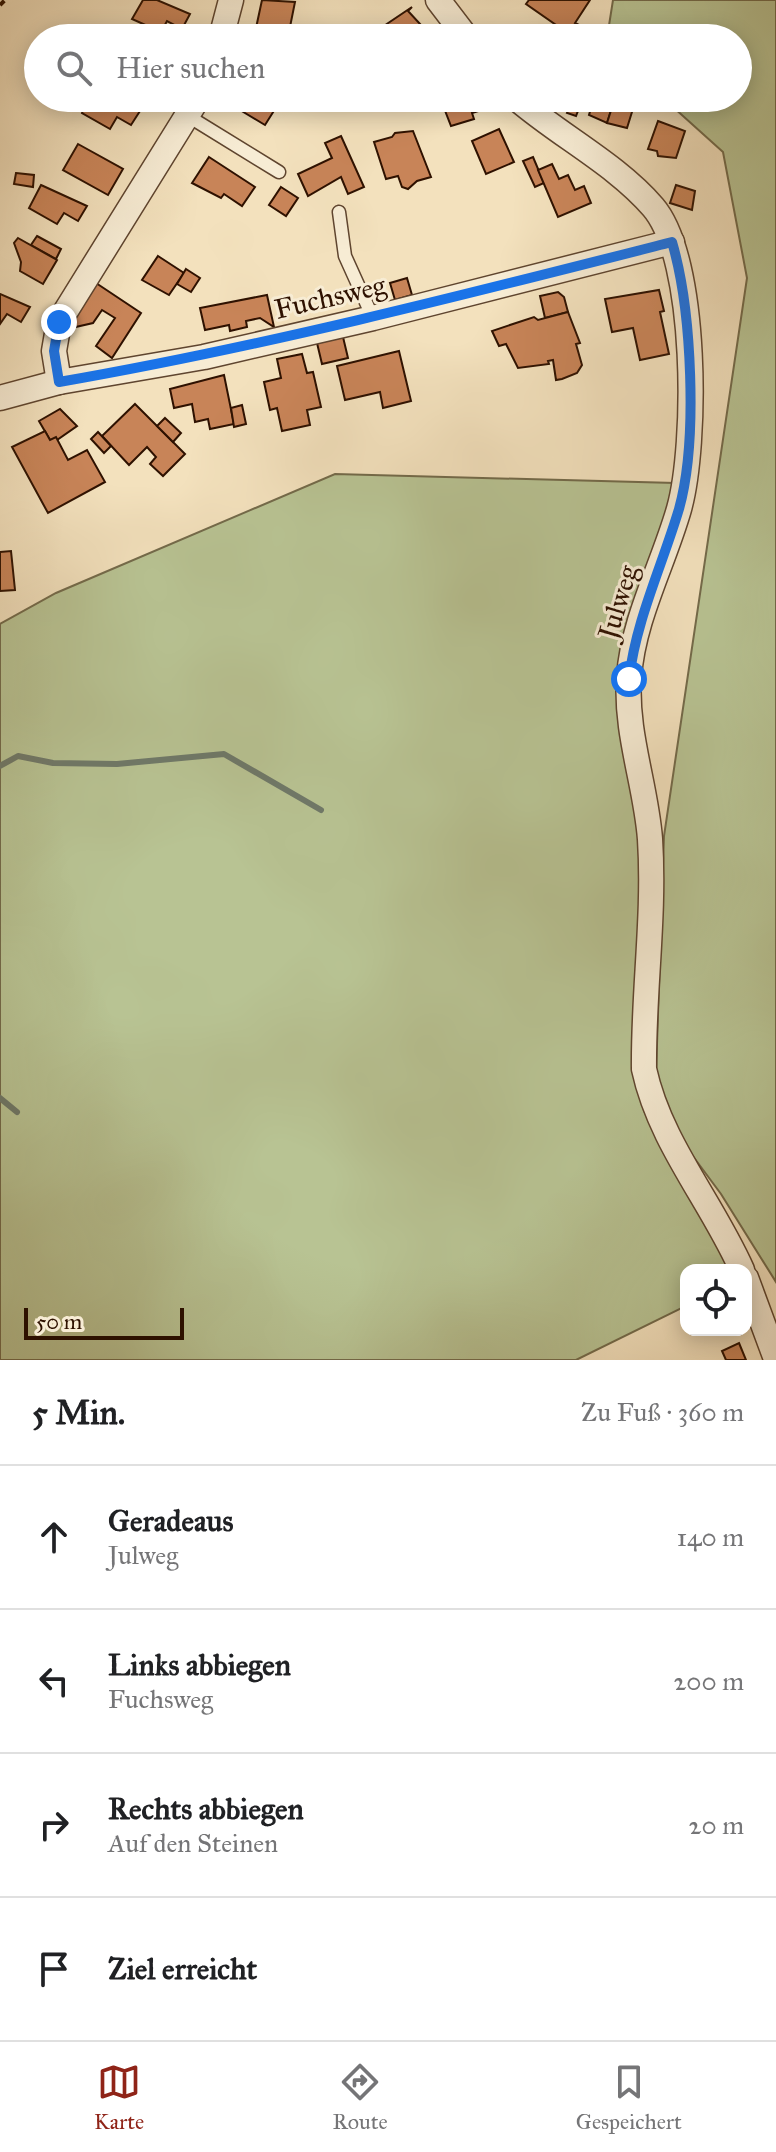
<!DOCTYPE html>
<html lang="de">
<head>
<meta charset="utf-8">
<style>
	:root { --surface:#fff; --page:#f2f2f2; --text:#202124; --muted:#757577; --line:#e0e0e0; --accent:#8f2418 }
	body { margin:0; font-family:"IM FELL Great Primer",serif; background:var(--page); color:var(--text) }
	.controls { position:absolute; right:24px; bottom:24px; display:grid; overflow:hidden; border-radius:16px; box-shadow:0 4px 20px #0003 }
	.controls button { width:72px; height:72px; display:grid; place-items:center; padding:0; border:0; border-bottom:2px solid var(--line); background:var(--surface); color:var(--text); font:40px sans-serif }
	.scale { position:absolute; left:24px; bottom:20px; width:160px; box-sizing:border-box; padding-left:8px; border:4px solid #2e1100; border-top:0; font-size:22px; line-height:28px; white-space:nowrap; color:#2e1100; -webkit-text-stroke:6px #f7ecd4; paint-order:stroke }
	.stop { position:absolute; width:24px; height:24px; margin:-18px; border:6px solid #1a73e8; border-radius:50%; background:#fff }
	.stop.end { background:#1a73e8; border-color:#fff; box-shadow:0 2px 8px #0008 }
	.list { margin:0; padding:0; list-style:none }
	h2 { display:flex; justify-content:space-between; align-items:center; height:104px; margin:0; padding:0 32px; font-size:34px }
	h2 small { font-size:26px; font-weight:400; color:var(--muted) }
	.list li { display:grid; grid-template-columns:52px 1fr auto; gap:24px; align-items:center; box-sizing:border-box; height:144px; padding:0 32px; border-top:2px solid var(--line) }
	.list b { display:block; font-size:30px; white-space:nowrap }
	.list p { margin:0; font-size:26px; white-space:nowrap; color:var(--muted) }
	.list em { font-size:26px; font-style:normal; color:var(--muted) }
	.icon { flex:none; width:44px; height:44px; fill:none; stroke:currentColor; stroke-width:2; stroke-linecap:round; stroke-linejoin:round }
	.map { position:relative; flex:none; width:776px; height:1360px; overflow:hidden }
	.search { position:absolute; background:var(--surface); box-shadow:0 4px 20px #0003; left:24px; right:24px; top:24px; height:88px; display:flex; align-items:center; gap:20px; box-sizing:border-box; padding:0 28px; border-radius:44px; color:var(--muted); font-size:30px }
	.sheet { height:680px; background:var(--surface) }
	nav { display:flex; justify-content:space-around; align-items:center; box-sizing:border-box; height:112px; border-top:2px solid var(--line); background:var(--surface); font-size:22px; color:var(--muted) }
	nav a { display:grid; justify-items:center; gap:4px }
	nav .on { color:var(--accent) }
	.map>svg:first-child { display:block }
	.green { fill:#b8c393; stroke:#736a4a; stroke-width:2 }
	.lines { fill:none; stroke-linecap:round; stroke-linejoin:round }
	.stream { stroke:#6f7969; stroke-width:6 }
	.building { fill:#c88458; stroke:#2e1100; stroke-width:2 }
	.service-casing { stroke:#5f452f; stroke-width:15 }
	.minor-casing { stroke:#5f452f; stroke-width:27 }
	.path { stroke:#2e1100; stroke-width:4; stroke-dasharray:6 4; stroke-linecap:butt }
	.service { stroke:#f7ecd4; stroke-width:12 }
	.minor { stroke:#f7ecd4; stroke-width:24 }
	.route { stroke:#1a73e8; stroke-width:10 }
	.labels { text-anchor:middle; dominant-baseline:central; stroke-width:6; stroke-linejoin:round; paint-order:stroke }
	.street-label { font-size:28px; fill:#2e1100; stroke:#f7ecd4 }
</style>
</head>
<body>
<div class="map">
<svg width="776" height="1360" viewBox="0 0 776 1360">
	<rect width="100%" height="100%" fill="#f3e1bd"/>
	<filter id="stains"><feTurbulence type="fractalNoise" baseFrequency=".0025" numOctaves="4"/><feColorMatrix values="0 0 0 0 .2 0 0 0 0 .09 0 0 0 0 .02 0 0 0 .5 -.17"/></filter>
	<radialGradient id="worn" r=".72"><stop offset=".6" stop-color="#630" stop-opacity="0"/><stop offset="1" stop-color="#630" stop-opacity=".3"/></radialGradient>
	<g class="green">
		<polygon points="613,0 776,0 776,1282 721,1194 672,1128 656,1074 664,836 747,278 723,152 663,98 738,98 738,38 607,38"/>
		<polygon points="335,474 675,483 633,617 641,830 640,1092 644,1111 731,1270 686,1270 686,1306 576,1360 0,1360 0,624 56,593"/>
	</g>
	<g class="lines">
		<g class="stream">
			<polyline points="0,766 18,756 53,763 117,764 224,754 321,810"/>
			<polyline points="0,1098 17,1112"/>
		</g>
	</g>
	<g class="building">
		<polygon points="143,0 157,0 190,14 182,29 167,21 161,32 132,19"/>
		<polygon points="262,0 295,2 289,32 256,28"/>
		<polygon points="529,0 590,0 575,23 579,25 572,36 526,4"/>
		<polygon points="412,7 408,11 433,38 366,38"/>
		<polygon points="88,98 109,98 140,111 131,125 117,117 110,129 82,113"/>
		<polygon points="248,98 282,98 265,125 240,110"/>
		<polygon points="486,98 488,108 472,113 474,119 451,126 444,108"/>
		<polygon points="573,98 583,98 576,116 567,113"/>
		<polygon points="594,98 615,98 607,123 589,115"/>
		<polygon points="615,98 636,99 627,128 607,123"/>
		<polygon points="658,121 685,131 676,158 658,156 657,151 648,149"/>
		<polygon points="499,129 514,162 486,174 472,141"/>
		<polygon points="413,131 431,177 417,181 408,189 402,187 398,176 386,179 374,142 392,137 395,133"/>
		<polygon points="341,136 364,187 348,194 341,177 308,196 298,174 332,158 325,143"/>
		<polygon points="78,144 123,169 108,195 63,170"/>
		<polygon points="209,157 255,187 242,206 224,194 221,198 192,183"/>
		<polygon points="533,157 544,183 535,187 523,161"/>
		<polygon points="552,164 559,179 568,175 575,190 584,186 591,203 558,217 538,170"/>
		<polygon points="16,173 34,175 33,187 14,184"/>
		<polygon points="41,185 87,206 78,221 64,213 57,224 29,208"/>
		<polygon points="676,185 695,191 692,210 670,203"/>
		<polygon points="281,187 298,198 286,216 269,205"/>
		<polygon points="37,236 61,249 56,259 31,245"/>
		<polygon points="18,238 57,260 43,284 20,271 21,262 14,243"/>
		<polygon points="158,256 184,273 169,295 142,280"/>
		<polygon points="186,269 200,278 191,292 177,284"/>
		<polygon points="407,278 412,295 395,300 390,283"/>
		<polygon points="96,283 141,313 112,358 96,346 115,318 102,310 93,323 67,329"/>
		<polygon points="659,290 664,311 660,312 669,354 640,360 633,328 612,332 605,299"/>
		<polygon points="558,292 564,297 568,312 545,318 540,296"/>
		<polygon points="0,294 30,307 21,322 7,314 0,324"/>
		<polygon points="267,295 274,327 260,318 246,321 247,327 230,331 229,325 205,330 200,308"/>
		<polygon points="568,312 580,343 576,344 582,365 577,373 562,379 556,380 553,360 548,361 549,364 518,368 506,344 499,346 492,331 534,317 538,320"/>
		<polygon points="343,337 348,358 322,364 317,343"/>
		<polygon points="399,351 411,401 383,408 380,392 345,400 337,366"/>
		<polygon points="302,354 307,373 313,372 321,407 307,410 310,425 282,431 277,408 270,410 264,382 281,378 277,359"/>
		<polygon points="224,375 234,424 210,429 208,419 195,422 192,404 174,408 170,389"/>
		<polygon points="135,404 185,454 163,476 150,464 156,457 147,447 129,465 102,436"/>
		<polygon points="242,405 246,424 234,427 231,408"/>
		<polygon points="60,409 77,426 57,440 50,440 39,421"/>
		<polygon points="165,418 181,433 173,442 157,426"/>
		<polygon points="45,431 50,440 56,437 68,460 87,450 105,482 48,513 12,447"/>
		<polygon points="98,432 111,446 104,453 91,439"/>
		<polygon points="11,551 15,590 0,591 0,552"/>
		<polygon points="739,1343 746,1360 726,1360 722,1351"/>
	</g>
	<g class="lines">
		<g class="service-casing">
			<g id="service">
				<polyline points="188,116 279,172"/>
				<polyline points="339,212 345,256 373,318"/>
			</g>
		</g>
		<g class="minor-casing">
			<g id="minor">
				<polyline points="438,0 467,38"/>
				<polyline points="221,38 231,0"/>
				<path d="M516,98C560,136 616,164 653,207C698,259 697,445 679,509C663,565 633,619 629,677C625,733 646,785 650,839C655,916 643,993 644,1069C660,1143 712,1202 742,1270"/>
				<polyline points="59,382 54,351 59,322 198,98"/>
				<polyline points="0,398 59,382 204,357 373,318 672,242"/>
				<polyline points="746,1278 776,1359"/>
			</g>
		</g>
		<polyline class="path" points="0,5 5,0"/>
		<use href="#service" class="service"/>
		<use href="#minor" class="minor"/>
	</g>
	<g class="lines">
		<path class="route" d="M59,322L54,351L59,382C266,346 468,294 672,242C692,310 698,441 679,509C662,566 636,620 629,679"/>
	</g>
	<g class="labels">
		<g class="street-label">
			<text transform="translate(330 297) rotate(-13)">Fuchsweg</text>
			<text transform="translate(618 602) rotate(-73)">Julweg</text>
		</g>
	</g>
	<rect width="100%" height="100%" filter="url(#stains)"/>
	<rect width="100%" height="100%" fill="url(#worn)"/>
</svg>
<div class="controls">
<button><svg class="icon" aria-label="locate" viewBox="0 0 24 24"><circle cx="12" cy="12" r="6"/><path d="M12 2v4M12 18v4M2 12h4M18 12h4"/></svg></button>
</div>
<div class="scale">50 m</div>
<div class="stop" style="left:629px;top:679px"></div>
<div class="stop end" style="left:59px;top:322px"></div>
<div class="search"><svg class="icon" aria-label="search" viewBox="0 0 24 24"><circle cx="10" cy="10" r="6"/><path d="M15 15l6 6"/></svg>Hier suchen</div>
</div>
<section class="sheet">
<h2>5 Min.<small>Zu Fuß · 360 m</small></h2>
<ul class="list">
<li><svg class="icon" aria-label="ahead" viewBox="0 0 24 24"><path d="M12 20V5M6 11l6-6 6 6"/></svg><div><b>Geradeaus</b><p>Julweg</p></div><em>140 m</em></li>
<li><svg class="icon" aria-label="left" viewBox="0 0 24 24"><path d="M17 20v-9H6M10 6l-5 5 5 5"/></svg><div><b>Links abbiegen</b><p>Fuchsweg</p></div><em>200 m</em></li>
<li><svg class="icon" aria-label="right" viewBox="0 0 24 24"><path d="M7 20v-9h11M14 6l5 5-5 5"/></svg><div><b>Rechts abbiegen</b><p>Auf den Steinen</p></div><em>20 m</em></li>
<li><svg class="icon" aria-label="arrive" viewBox="0 0 24 24"><path d="M6 21V4h12l-3 4 3 4H6"/></svg><div><b>Ziel erreicht</b></div></li>
</ul>
</section>
<nav>
<a class="on"><svg class="icon" aria-label="map" viewBox="0 0 24 24"><path d="M3 6l6-2 6 2 6-2v14l-6 2-6-2-6 2zM9 4v14M15 6v14"/></svg>Karte</a>
<a><svg class="icon" aria-label="directions" viewBox="0 0 24 24"><path d="M12 3l9 9-9 9-9-9zM9 14v-3h6M13 9l2 2-2 2"/></svg>Route</a>
<a><svg class="icon" aria-label="saved" viewBox="0 0 24 24"><path d="M7 4h10v16l-5-4-5 4z"/></svg>Gespeichert</a>
</nav>
</body>
</html>
